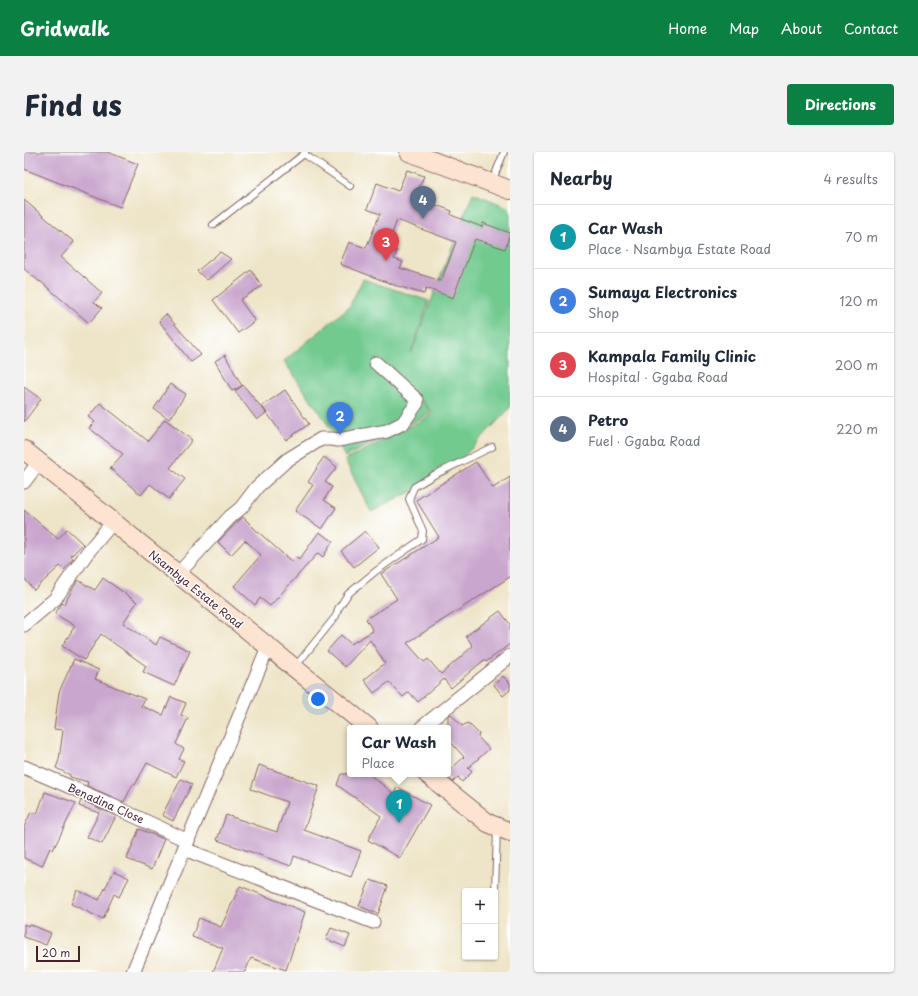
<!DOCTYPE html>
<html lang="en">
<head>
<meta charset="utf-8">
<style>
	:root { --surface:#fff; --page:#f2f2f3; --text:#1f2937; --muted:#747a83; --line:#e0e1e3; --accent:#0b8043 }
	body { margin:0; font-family:"Playpen Sans",sans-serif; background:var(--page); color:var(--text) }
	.controls { position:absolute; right:12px; bottom:12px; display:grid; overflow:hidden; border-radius:4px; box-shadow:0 1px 3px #0004 }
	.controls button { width:36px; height:36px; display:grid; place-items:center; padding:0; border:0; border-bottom:1px solid var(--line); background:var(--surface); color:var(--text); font:20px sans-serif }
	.scale { position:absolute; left:12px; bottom:10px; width:44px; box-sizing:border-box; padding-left:4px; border:2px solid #4a1f2b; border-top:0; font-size:11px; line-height:14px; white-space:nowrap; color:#4a1f2b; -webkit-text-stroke:3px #fff; paint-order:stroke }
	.you { position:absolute; left:294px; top:547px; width:14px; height:14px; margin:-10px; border:3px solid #fff; border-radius:50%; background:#1a73e8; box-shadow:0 0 0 6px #1a73e833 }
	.badge { display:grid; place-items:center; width:26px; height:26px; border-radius:50%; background:var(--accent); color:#fff; font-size:13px; font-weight:700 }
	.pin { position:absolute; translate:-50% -33px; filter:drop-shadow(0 1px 2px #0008) }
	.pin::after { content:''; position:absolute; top:21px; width:14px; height:12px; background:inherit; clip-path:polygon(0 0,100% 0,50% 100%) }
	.popup { position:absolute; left:323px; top:573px; width:104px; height:52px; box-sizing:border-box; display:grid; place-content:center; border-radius:4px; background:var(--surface); filter:drop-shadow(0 1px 3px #0005); font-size:13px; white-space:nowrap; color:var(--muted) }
	.popup b { font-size:15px; color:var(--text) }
	.popup::after { content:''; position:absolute; left:50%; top:100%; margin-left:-8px; border:8px solid transparent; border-top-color:var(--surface) }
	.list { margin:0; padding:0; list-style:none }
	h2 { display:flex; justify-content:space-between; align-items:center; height:52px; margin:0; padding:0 16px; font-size:17px }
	h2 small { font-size:13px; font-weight:400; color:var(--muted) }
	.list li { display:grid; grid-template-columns:26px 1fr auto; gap:12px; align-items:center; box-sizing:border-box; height:64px; padding:0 16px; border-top:1px solid var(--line) }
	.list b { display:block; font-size:15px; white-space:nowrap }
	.list p { margin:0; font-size:13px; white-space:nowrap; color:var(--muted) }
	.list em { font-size:13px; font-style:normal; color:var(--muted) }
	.map { position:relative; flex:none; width:486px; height:820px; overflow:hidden; border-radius:4px }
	header { display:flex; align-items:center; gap:24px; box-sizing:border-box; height:56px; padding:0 20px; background:var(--accent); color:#fff }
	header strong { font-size:19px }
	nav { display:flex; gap:22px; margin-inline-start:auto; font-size:14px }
	.intro { display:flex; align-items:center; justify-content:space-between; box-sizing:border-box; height:96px; padding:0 24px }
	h1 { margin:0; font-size:28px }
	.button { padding:10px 18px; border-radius:4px; background:var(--accent); color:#fff; font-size:14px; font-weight:700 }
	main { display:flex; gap:24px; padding:0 24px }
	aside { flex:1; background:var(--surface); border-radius:4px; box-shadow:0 1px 3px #0004 }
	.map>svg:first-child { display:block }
	.green { fill:#72ca8f; stroke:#5e745d }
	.building { fill:#c9a6cd; fill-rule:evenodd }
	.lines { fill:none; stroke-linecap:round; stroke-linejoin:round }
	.lane-casing { stroke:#836462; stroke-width:8 }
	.street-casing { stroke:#836462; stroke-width:15 }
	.secondary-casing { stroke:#836462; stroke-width:20 }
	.lane { stroke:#fff; stroke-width:6 }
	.street { stroke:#fff; stroke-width:13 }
	.secondary { stroke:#fde4d1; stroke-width:18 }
	.labels { text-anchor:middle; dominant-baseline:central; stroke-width:3; stroke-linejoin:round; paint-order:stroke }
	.street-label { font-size:11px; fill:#4a1f2b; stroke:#fff }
</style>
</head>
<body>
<header>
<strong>Gridwalk</strong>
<nav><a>Home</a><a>Map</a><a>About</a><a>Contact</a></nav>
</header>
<div class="intro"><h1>Find us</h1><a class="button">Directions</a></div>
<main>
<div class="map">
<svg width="486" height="820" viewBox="0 0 486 820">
	<rect width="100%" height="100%" fill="#fff"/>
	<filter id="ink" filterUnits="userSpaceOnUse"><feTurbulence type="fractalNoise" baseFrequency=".025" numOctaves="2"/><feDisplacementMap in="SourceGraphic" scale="8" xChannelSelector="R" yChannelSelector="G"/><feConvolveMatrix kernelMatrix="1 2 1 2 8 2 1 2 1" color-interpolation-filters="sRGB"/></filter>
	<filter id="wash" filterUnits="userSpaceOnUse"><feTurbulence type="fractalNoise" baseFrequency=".012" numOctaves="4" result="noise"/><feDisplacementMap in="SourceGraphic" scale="16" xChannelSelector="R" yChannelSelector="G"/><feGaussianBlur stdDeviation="0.9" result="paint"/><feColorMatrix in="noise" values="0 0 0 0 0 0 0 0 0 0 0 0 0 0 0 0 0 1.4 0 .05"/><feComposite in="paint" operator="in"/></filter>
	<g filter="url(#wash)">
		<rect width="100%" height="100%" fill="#eee5c8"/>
		<polygon class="green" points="449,41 486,56 486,256 424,321 347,360 321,308 410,262 395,246 407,261 321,305 301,268 260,209 325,155 339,127 405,149 387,201"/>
		<g id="blocks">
			<g class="building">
				<polygon points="0,0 83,0 114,12 96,55 0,17"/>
				<path d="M383,18L400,24L391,45L428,59L427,63L458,75L459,71L486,81L481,97L451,87L429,146L402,136L400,142L370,133L316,112L325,90L342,96L356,62L343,57L353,31L374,39ZM373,68L432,90L417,129L376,116L379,110L370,107L373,99L363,95Z"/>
				<polygon points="0,48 50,90 37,105 78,141 70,150 78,156 65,171 16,129 16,130 0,117"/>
				<polygon points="196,100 207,107 183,128 173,119"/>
				<polygon points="227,118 238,134 216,148 231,169 214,181 189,148"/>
				<polygon points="142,162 177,203 167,210 135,169"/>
				<polygon points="201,203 218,234 219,233 242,261 233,268 211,239 218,234 208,239 191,209"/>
				<polygon points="146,232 162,242 145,267 130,257"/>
				<polygon points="0,235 17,247 0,270"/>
				<polygon points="261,238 285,272 262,288 238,254"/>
				<polygon points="76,251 124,289 141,267 168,288 146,316 161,327 145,347 126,332 117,343 86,316 99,302 65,276 71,270 64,265"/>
				<polygon points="300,305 313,315 301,330 308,335 300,348 312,356 298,377 271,359 289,333 284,330 293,316 292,316"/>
				<polygon points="452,310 469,336 486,325 486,425 383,491 400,510 404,507 417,522 449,494 442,484 476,459 486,472 486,492 462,510 460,508 427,536 420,527 394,550 385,540 379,545 365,530 350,541 340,528 361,511 346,488 321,515 303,499 317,483 327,492 349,479 342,467 373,447 357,422 415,385 392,348"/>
				<polygon points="0,358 34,387 43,377 59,392 47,404 49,407 40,418 36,414 10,438 0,426"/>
				<polygon points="219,365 232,378 268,410 273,405 275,408 295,380 309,389 299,405 294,401 246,454 236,446 231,453 210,434 237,403 221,388 207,403 194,390 212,371"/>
				<polygon points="341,379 355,395 330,415 317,399"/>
				<polygon points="79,426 113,450 99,471 132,493 136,485 166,499 150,534 119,520 122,514 77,482 60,508 38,494 51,474 31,462 38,451 40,452 54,428 71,438"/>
				<polygon points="50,507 75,518 71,527 121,547 117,554 139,563 147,545 162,551 157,563 164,566 152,592 160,597 155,607 160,609 152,625 123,611 111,633 109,632 100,650 63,634 64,630 46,625 46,623 32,616 35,608 39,578 30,577 35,540"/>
				<polygon points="479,524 486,531 486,538 479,544 470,533"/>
				<polygon points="427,562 438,574 444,571 455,582 454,585 465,597 444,616 448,620 438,630 434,625 429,630 421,623 424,622 424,620 440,605 424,587 424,564"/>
				<polygon points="235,613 295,634 280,678 337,699 327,725 270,704 267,714 193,688 202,663 253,680 263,650 227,637"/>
				<polygon points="317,622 345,622 370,642 373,635 406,653 376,706 344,688 357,664 313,633"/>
				<polygon points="157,627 168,632 149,669 138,663"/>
				<polygon points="21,640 52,651 29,698 26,696 18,714 0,706 0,675 7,660 13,662"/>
				<polygon points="57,648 92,664 78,692 63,685 75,661 55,654"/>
				<polygon points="115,677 140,687 128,717 103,707"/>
				<polygon points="90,719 105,726 95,745 90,742 79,767 47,752 53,738 75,748"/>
				<polygon points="346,728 364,734 354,762 335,754"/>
				<polygon points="216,734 281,760 262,818 227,806 221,820 189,820 199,796 168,785 175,766 197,775"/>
				<polygon points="0,772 4,774 5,772 27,781 22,793 0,785"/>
				<polygon points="307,776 326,783 321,795 302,787"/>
			</g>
		</g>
	</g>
	<g filter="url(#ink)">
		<use href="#blocks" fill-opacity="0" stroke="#836462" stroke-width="1"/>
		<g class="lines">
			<g class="lane-casing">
				<g id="lane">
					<polyline points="280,2 326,34"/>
					<polyline points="468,30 480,0"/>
					<polyline points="189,73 280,2 281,0"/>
					<polyline points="271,515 312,464 314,457 324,442 352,419 398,387 399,379 385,347 390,335 410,323 468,295"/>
					<polyline points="471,739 473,677"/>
				</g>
			</g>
			<g class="street-casing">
				<g id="street">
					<polyline points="0,330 15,310"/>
					<polyline points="154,422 206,365 217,356 233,335 263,308 297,287 308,287 314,288 363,279 379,271 393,251 393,248 391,246 352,211"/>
					<polyline points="0,473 31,447 63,401 89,370"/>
					<polyline points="397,576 486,504"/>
					<polyline points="0,615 74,647 164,689"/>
					<polyline points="160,697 349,770"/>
					<polyline points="109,820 244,495"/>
				</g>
			</g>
			<g class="secondary-casing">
				<g id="secondary">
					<polyline points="385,0 486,38"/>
					<polyline points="0,298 345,576"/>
					<polyline points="403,622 464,671 486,680"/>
				</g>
			</g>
			<use href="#lane" class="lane"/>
			<use href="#street" class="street"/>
			<use href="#secondary" class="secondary"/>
		</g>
	</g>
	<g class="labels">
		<g class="street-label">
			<text transform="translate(172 437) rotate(39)">Nsambya Estate Road</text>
			<text transform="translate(82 651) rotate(24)">Benadina Close</text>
		</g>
	</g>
</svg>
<div class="controls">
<button>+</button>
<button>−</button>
</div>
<div class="scale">20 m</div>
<div class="you"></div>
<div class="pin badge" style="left:375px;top:671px;background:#0f9aa8">1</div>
<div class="popup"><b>Car Wash</b>Place</div>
<div class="pin badge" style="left:316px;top:283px;background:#3f7fe0">2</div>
<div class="pin badge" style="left:362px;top:109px;background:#e0444e">3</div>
<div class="pin badge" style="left:399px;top:67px;background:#5c6f8a">4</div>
</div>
<aside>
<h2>Nearby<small>4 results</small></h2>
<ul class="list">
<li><span class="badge" style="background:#0f9aa8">1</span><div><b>Car Wash</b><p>Place · Nsambya Estate Road</p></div><em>70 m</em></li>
<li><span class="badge" style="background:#3f7fe0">2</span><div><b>Sumaya Electronics</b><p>Shop</p></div><em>120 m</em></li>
<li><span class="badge" style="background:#e0444e">3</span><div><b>Kampala Family Clinic</b><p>Hospital · Ggaba Road</p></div><em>200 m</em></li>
<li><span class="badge" style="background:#5c6f8a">4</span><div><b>Petro</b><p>Fuel · Ggaba Road</p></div><em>220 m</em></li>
</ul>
</aside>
</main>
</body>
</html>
